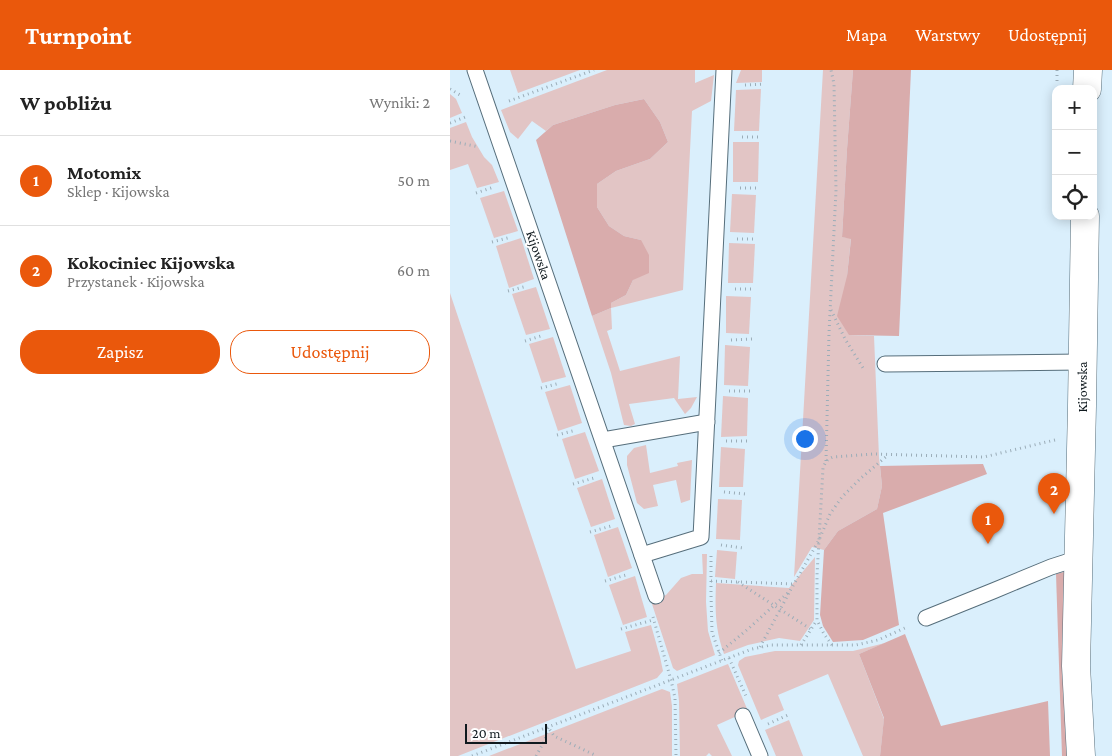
<!DOCTYPE html>
<html lang="pl">
<head>
<meta charset="utf-8">
<style>
	:root { --surface:#fff; --page:#f2f2f2; --text:#222; --muted:#767676; --line:#e0e0e0; --accent:#ea580c }
	body { margin:0; font-family:"Crimson Pro",serif; background:var(--page); color:var(--text) }
	.controls { position:absolute; right:15px; top:15px; display:grid; overflow:hidden; border-radius:10px; box-shadow:0 2px 12px #0003 }
	.controls button { width:45px; height:45px; display:grid; place-items:center; padding:0; border:0; border-bottom:1px solid var(--line); background:var(--surface); color:var(--text); font:25px sans-serif }
	.scale { position:absolute; left:15px; bottom:12px; width:82px; box-sizing:border-box; padding-left:5px; border:2px solid #101a1f; border-top:0; font-size:14px; line-height:18px; white-space:nowrap; color:#101a1f; -webkit-text-stroke:4px #fff; paint-order:stroke }
	.you { position:absolute; left:354px; top:368px; width:18px; height:18px; margin:-12px; border:4px solid #fff; border-radius:50%; background:#1a73e8; box-shadow:0 0 0 8px #1a73e833 }
	.badge { display:grid; place-items:center; width:32px; height:32px; border-radius:50%; background:var(--accent); color:#fff; font-size:16px; font-weight:700 }
	.pin { position:absolute; translate:-50% -41px; filter:drop-shadow(0 1px 2px #0008) }
	.pin::after { content:''; position:absolute; top:26px; width:18px; height:15px; background:inherit; clip-path:polygon(0 0,100% 0,50% 100%) }
	.list { margin:0; padding:0; list-style:none }
	h2 { display:flex; justify-content:space-between; align-items:center; height:65px; margin:0; padding:0 20px; font-size:21px }
	h2 small { font-size:16px; font-weight:400; color:var(--muted) }
	.list li { display:grid; grid-template-columns:32px 1fr auto; gap:15px; align-items:center; box-sizing:border-box; height:90px; padding:0 20px; border-top:1px solid var(--line) }
	.list b { display:block; font-size:19px; white-space:nowrap }
	.list p { margin:0; font-size:16px; white-space:nowrap; color:var(--muted) }
	.list em { font-size:16px; font-style:normal; color:var(--muted) }
	.actions { display:flex; gap:10px; padding:15px 20px }
	.actions a { flex:1; padding:11px 0; border:1px solid var(--accent); border-radius:20px; text-align:center; font-size:18px; color:var(--accent) }
	.actions .main { background:var(--accent); color:#fff }
	.icon { flex:none; width:28px; height:28px; fill:none; stroke:currentColor; stroke-width:2; stroke-linecap:round; stroke-linejoin:round }
	.map { position:relative; flex:none; width:662px; height:686px; overflow:hidden }
	header { display:flex; align-items:center; gap:30px; box-sizing:border-box; height:70px; padding:0 25px; background:var(--accent); color:#fff }
	header strong { font-size:24px }
	nav { display:flex; gap:28px; margin-inline-start:auto; font-size:18px }
	main { display:flex }
	aside { flex:1; background:var(--surface) }
	.map>svg:first-child { display:block }
	.green { fill:#e2c5c5 }
	.forest { fill:#d9acac }
	.lines { fill:none; stroke-linecap:round; stroke-linejoin:round }
	.lane-casing { stroke:#566e7b; stroke-width:17 }
	.secondary-casing { stroke:#566e7b; stroke-width:29 }
	.path { stroke:#9badb8; stroke-width:3; stroke-dasharray:1 4; stroke-linecap:butt }
	.lane { stroke:#fff; stroke-width:15 }
	.secondary { stroke:#fff; stroke-width:28 }
	.labels { text-anchor:middle; dominant-baseline:central; stroke-width:4; stroke-linejoin:round; paint-order:stroke }
	.street-label { font-size:14px; fill:#101a1f; stroke:#fff }
</style>
</head>
<body>
<header>
<strong>Turnpoint</strong>
<nav><a>Mapa</a><a>Warstwy</a><a>Udostępnij</a></nav>
</header>
<main>
<aside>
<h2>W pobliżu<small>Wyniki: 2</small></h2>
<ul class="list">
<li><span class="badge">1</span><div><b>Motomix</b><p>Sklep · Kijowska</p></div><em>50 m</em></li>
<li><span class="badge">2</span><div><b>Kokociniec Kijowska</b><p>Przystanek · Kijowska</p></div><em>60 m</em></li>
</ul>
<div class="actions"><a class="main">Zapisz</a><a>Udostępnij</a></div>
</aside>
<div class="map">
<svg width="662" height="686" viewBox="0 0 662 686">
	<rect width="100%" height="100%" fill="#daeffc"/>
	<g class="green">
		<polygon points="60,0 130,0 68,23"/>
		<polygon points="157,0 245,0 245,13 264,5 261,31 242,41 233,220 161,238 162,259 157,261 170,301 230,286 228,329 247,327 241,338 235,344 224,328 179,334 185,354 181,356 174,355 161,303 142,246 161,238 161,233 176,225 183,210 191,170 174,166 159,156 147,137 147,114 166,101 200,89 218,72 210,52 194,29 165,35 103,55 96,61 82,51 68,69 60,62 51,40"/>
		<polygon points="291,0 312,0 312,12 286,13"/>
		<polygon points="373,0 403,0 397,79 392,167 401,168 397,206 399,265 424,266 429,387 432,416 427,439 388,461 374,480 362,477 344,507"/>
		<polygon points="311,19 309,61 284,61 286,20"/>
		<polygon points="0,24 6,29 12,43 0,48"/>
		<polygon points="16,52 22,67 34,87 42,95 49,112 27,118 18,94 0,100 0,58"/>
		<polygon points="283,72 309,72 308,112 283,112"/>
		<polygon points="54,121 68,161 44,168 30,128"/>
		<polygon points="282,124 306,125 304,163 280,162"/>
		<polygon points="71,168 84,209 59,218 46,176"/>
		<polygon points="279,173 305,174 303,213 278,213"/>
		<polygon points="86,217 100,259 76,265 62,224"/>
		<polygon points="0,223 126,599 181,581 175,562 201,555 210,587 213,601 207,608 8,686 0,686"/>
		<polygon points="276,226 301,227 299,264 276,263"/>
		<polygon points="103,267 116,307 92,313 79,274"/>
		<polygon points="275,275 300,277 298,316 274,315"/>
		<polygon points="120,315 132,353 108,361 95,322"/>
		<polygon points="273,326 298,328 297,366 271,367"/>
		<polygon points="135,362 149,401 125,409 112,369"/>
		<polygon points="196,375 200,403 228,396 227,393 242,390 240,430 231,433 226,410 203,415 208,436 194,439 187,433 177,395 177,386 184,378"/>
		<polygon points="271,377 295,379 293,417 269,417"/>
		<polygon points="152,409 165,449 141,457 127,418"/>
		<polygon points="268,429 292,430 290,470 266,469"/>
		<polygon points="168,457 182,498 158,507 144,465"/>
		<polygon points="267,480 287,482 285,509 265,507"/>
		<polygon points="252,484 257,484 256,532 258,561 265,585 227,601 223,598 201,531 216,525 231,508 242,504 253,504"/>
		<path d="M365,487L364,550L350,571L329,568L298,575L274,584C265,559 265,540 266,513L339,518Z"/>
		<polygon points="185,506 197,547 173,555 159,515"/>
		<polygon points="435,573 409,584 434,649 430,686 413,686 378,604 328,625 334,640 311,650 288,595 289,591 295,587 325,581 403,581"/>
		<polygon points="278,594 298,641 267,655 282,686 262,686 259,683 256,686 230,686 229,631 227,614"/>
		<polygon points="212,619 220,622 222,636 222,686 39,686"/>
		<polygon points="339,650 353,686 326,686 315,660"/>
	</g>
	<g class="forest">
		<polygon points="403,0 461,0 449,266 399,265 387,246 397,206 401,169 392,167 397,79"/>
		<polygon points="194,29 210,52 218,72 200,89 166,101 147,114 147,137 159,156 174,166 191,170 199,185 199,203 183,210 176,225 161,233 161,238 142,246 86,70 103,55 165,35"/>
		<polygon points="533,394 537,404 433,443 449,555 413,570 383,572 373,556 370,545 374,480 388,461 427,439 432,416 430,396"/>
		<polygon points="621,500 620,686 612,686 606,504"/>
		<polygon points="455,564 491,656 598,631 600,686 430,686 434,648 409,584"/>
	</g>
	<g class="lines">
		<g class="lane-casing">
			<g id="lane">
				<polyline points="25,0 206,526"/>
				<polyline points="435,294 632,292"/>
				<polyline points="153,370 257,352"/>
				<polyline points="192,485 251,467 274,0"/>
				<polyline points="476,548 543,521 601,497 629,488"/>
				<polyline points="293,646 310,686"/>
			</g>
		</g>
		<g class="secondary-casing">
			<g id="secondary">
				<polyline points="637,19 638,0"/>
				<polyline points="631,686 626,596 632,336 635,146"/>
			</g>
		</g>
		<g class="path">
			<polyline points="607,0 607,13"/>
			<polyline points="295,15 314,14"/>
			<polyline points="0,19 10,25"/>
			<polyline points="59,31 144,0"/>
			<polyline points="0,53 18,46"/>
			<polyline points="292,67 312,67"/>
			<polyline points="0,71 29,77"/>
			<polyline points="290,118 309,118"/>
			<polyline points="26,123 44,117"/>
			<polyline points="287,169 307,169"/>
			<polyline points="42,172 61,167"/>
			<polyline points="285,219 305,219"/>
			<polyline points="58,221 77,216"/>
			<polyline points="381,240 395,269 413,298"/>
			<polyline points="281,270 303,269"/>
			<polyline points="75,271 94,265"/>
			<polyline points="91,318 110,313"/>
			<polyline points="279,321 301,321"/>
			<polyline points="107,365 126,360"/>
			<polyline points="276,371 298,371"/>
			<polyline points="376,391 379,263 386,120 384,14 381,0"/>
			<polyline points="123,414 144,408"/>
			<polyline points="274,422 296,424"/>
			<polyline points="140,462 161,456"/>
			<polyline points="271,475 293,478"/>
			<polyline points="261,486 261,524 262,562 272,591"/>
			<polyline points="155,511 176,505"/>
			<polyline points="261,511 344,514"/>
			<polyline points="288,512 362,560"/>
			<polyline points="203,547 221,610 225,628 226,686"/>
			<polyline points="171,559 203,550"/>
			<polyline points="351,575 367,550"/>
			<path d="M382,575L374,564L367,550V505L373,398C375,393 377,389 383,387L423,384L534,387L605,370"/>
			<polyline points="310,577 339,523"/>
			<polyline points="269,583 298,559 340,521 369,470 380,444 392,427 411,408 438,385"/>
			<polyline points="279,588 296,626"/>
			<polyline points="318,654 338,645"/>
			<polyline points="22,686 302,579 321,575 406,575 428,570 457,557"/>
			<polyline points="86,686 95,670 98,657 104,666 147,686"/>
		</g>
		<use href="#lane" class="lane"/>
		<use href="#secondary" class="secondary"/>
	</g>
	<g class="labels">
		<g class="street-label">
			<text transform="translate(89 185) rotate(71)">Kijowska</text>
			<text transform="translate(632 317) rotate(-90)">Kijowska</text>
		</g>
	</g>
</svg>
<div class="controls">
<button>+</button>
<button>−</button>
<button><svg class="icon" aria-label="locate" viewBox="0 0 24 24"><circle cx="12" cy="12" r="6"/><path d="M12 2v4M12 18v4M2 12h4M18 12h4"/></svg></button>
</div>
<div class="scale">20 m</div>
<div class="you"></div>
<div class="pin badge" style="left:538px;top:474px">1</div>
<div class="pin badge" style="left:604px;top:444px">2</div>
</div>
</main>
</body>
</html>
